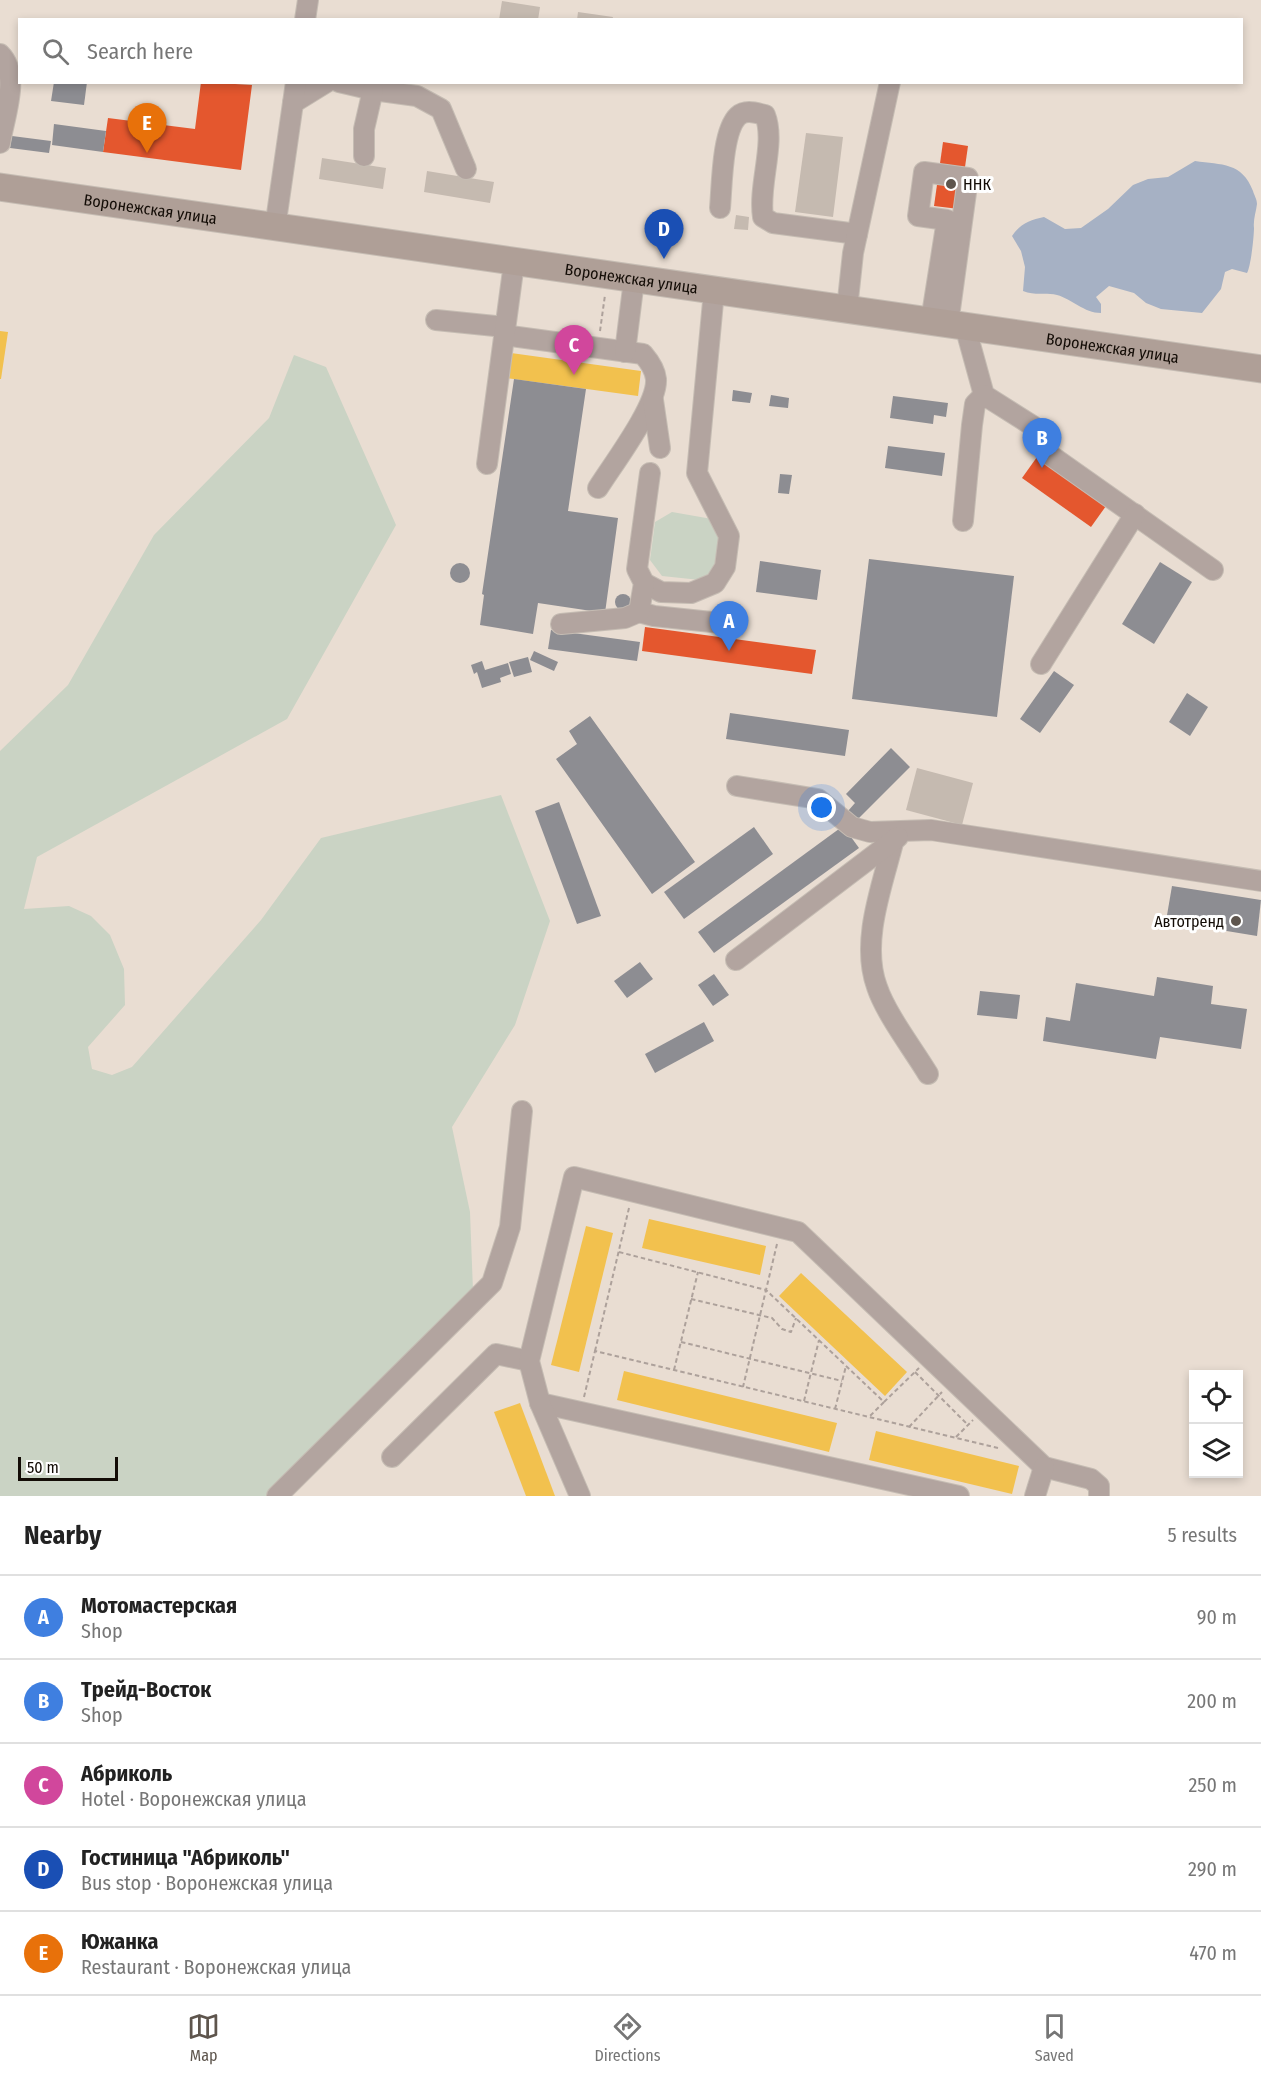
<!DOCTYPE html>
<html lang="en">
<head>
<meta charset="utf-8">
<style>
	:root { --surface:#fff; --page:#f6f6f6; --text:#222; --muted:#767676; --line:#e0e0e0; --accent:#5e554d }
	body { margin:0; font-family:"Fira Sans Condensed",sans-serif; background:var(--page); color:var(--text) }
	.controls { position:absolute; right:18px; bottom:18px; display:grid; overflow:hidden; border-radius:0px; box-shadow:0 3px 9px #0003 }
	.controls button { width:54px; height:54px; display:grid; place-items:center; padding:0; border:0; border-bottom:2px solid var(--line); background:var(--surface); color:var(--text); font:30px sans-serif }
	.scale { position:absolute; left:18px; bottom:15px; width:100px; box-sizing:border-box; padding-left:6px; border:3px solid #130c06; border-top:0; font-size:16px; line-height:21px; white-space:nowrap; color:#130c06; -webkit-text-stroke:4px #fff; paint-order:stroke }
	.you { position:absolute; left:822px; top:808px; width:21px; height:21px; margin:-15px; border:4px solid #fff; border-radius:50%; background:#1a73e8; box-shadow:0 0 0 9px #1a73e833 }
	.badge { display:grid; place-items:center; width:39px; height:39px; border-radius:50%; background:var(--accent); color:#fff; font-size:20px; font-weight:700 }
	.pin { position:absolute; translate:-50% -50px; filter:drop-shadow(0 2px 3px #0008) }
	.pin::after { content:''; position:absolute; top:32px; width:21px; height:18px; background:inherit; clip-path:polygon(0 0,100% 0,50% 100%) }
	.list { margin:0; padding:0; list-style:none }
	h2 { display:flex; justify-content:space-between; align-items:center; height:78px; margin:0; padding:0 24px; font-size:26px }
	h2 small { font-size:20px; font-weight:400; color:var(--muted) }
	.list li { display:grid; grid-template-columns:39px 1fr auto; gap:18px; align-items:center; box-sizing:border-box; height:84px; padding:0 24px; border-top:2px solid var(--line) }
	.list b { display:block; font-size:22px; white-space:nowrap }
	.list p { margin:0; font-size:20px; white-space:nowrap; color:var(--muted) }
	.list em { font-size:20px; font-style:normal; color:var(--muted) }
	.icon { flex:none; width:33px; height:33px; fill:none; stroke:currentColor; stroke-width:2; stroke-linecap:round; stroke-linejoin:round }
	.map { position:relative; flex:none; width:1261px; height:1496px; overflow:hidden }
	.search { position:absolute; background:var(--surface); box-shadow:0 3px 9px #0003; left:18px; right:18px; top:18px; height:66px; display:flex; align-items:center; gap:15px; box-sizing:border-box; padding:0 21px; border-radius:0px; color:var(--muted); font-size:22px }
	.sheet { height:498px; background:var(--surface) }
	nav { display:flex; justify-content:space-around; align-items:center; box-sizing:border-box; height:84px; border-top:2px solid var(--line); background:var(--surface); font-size:16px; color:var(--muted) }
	nav a { display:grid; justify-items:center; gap:3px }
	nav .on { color:var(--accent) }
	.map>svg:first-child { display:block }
	.green { fill:#cad3c4 }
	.water { fill:#a6b1c4 }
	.homes { fill:#f2c14e }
	.shops { fill:#e4572e }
	.industry { fill:#8d8d92 }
	.building { fill:#c5bab0 }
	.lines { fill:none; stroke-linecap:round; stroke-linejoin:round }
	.minor-casing { stroke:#c5bcb3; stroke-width:22 }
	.highway-casing { stroke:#c5bcb3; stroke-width:29 }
	.path { stroke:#ada19b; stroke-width:2; stroke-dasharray:4.5 3; stroke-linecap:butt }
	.minor { stroke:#b2a49f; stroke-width:20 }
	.highway { stroke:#af9f97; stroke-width:27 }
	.poi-dot { fill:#5e554d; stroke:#fff; stroke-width:2 }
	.labels { text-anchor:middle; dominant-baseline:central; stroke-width:6; stroke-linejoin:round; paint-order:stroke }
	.poi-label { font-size:16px; fill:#130c06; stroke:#fff; text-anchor:start }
	.street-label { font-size:16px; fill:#130c06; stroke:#fff }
</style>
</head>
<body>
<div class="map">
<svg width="1261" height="1496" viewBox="0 0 1261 1496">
	<rect width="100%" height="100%" fill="#e9ddd2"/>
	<g class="green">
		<polygon points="294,355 326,367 396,525 287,719 37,857 24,909 69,906 91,916 110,935 124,969 125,1005 88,1047 92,1069 112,1075 132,1067 261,920 321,838 501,795 550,921 515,1025 452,1127 470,1212 473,1291 270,1496 0,1496 0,751 68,685 154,535 269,418"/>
		<polygon points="672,512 712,519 721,533 715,571 700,580 662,576 650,560 655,522"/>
	</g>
	<path class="water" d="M1195,161C1222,165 1242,162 1253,191C1254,195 1257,199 1257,204C1256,212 1253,220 1254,228C1254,236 1251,266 1247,273L1232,269L1225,272L1221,289L1202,313L1161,309L1146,303L1134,293L1109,286L1096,297L1101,304V313C1084,313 1072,299 1057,295C1045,292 1035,296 1023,291L1025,267L1021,251L1012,236C1020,224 1030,220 1044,217L1065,229L1081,228L1108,209L1133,185L1148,179L1168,177Z"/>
	<g class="homes">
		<polygon points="0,331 8,332 1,379 0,379"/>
		<polygon points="511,353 641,371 638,396 507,378"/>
		<polygon points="649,1219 766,1246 760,1275 642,1248"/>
		<polygon points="586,1226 613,1233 579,1372 551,1365"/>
		<polygon points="801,1273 907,1372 885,1396 779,1296"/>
		<polygon points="624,1371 837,1423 829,1452 617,1400"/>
		<polygon points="520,1403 555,1496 526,1496 494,1412"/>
		<polygon points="876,1431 1019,1466 1012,1494 869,1460"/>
	</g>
	<g class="shops">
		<polygon points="201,82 252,85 241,170 103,152 108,118 195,129"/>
		<polygon points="943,142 968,146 959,209 934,206"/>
		<polygon points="1037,457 1106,506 1091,527 1022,478"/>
		<polygon points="645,627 816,650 812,674 642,651"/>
	</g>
	<g class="industry">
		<polygon points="54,82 87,82 84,105 51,101"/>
		<polygon points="54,124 106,131 103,152 52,145"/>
		<polygon points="12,136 51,141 49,153 10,148"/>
		<polygon points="514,379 586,389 568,511 618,518 605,613 538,603 533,634 480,625 484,595 482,594"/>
		<polygon points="733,390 752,393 750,403 732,401"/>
		<polygon points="771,395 789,398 788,408 769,406"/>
		<polygon points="893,396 948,403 946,417 934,415 933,424 890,418"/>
		<polygon points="888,446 945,453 942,476 885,468"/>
		<polygon points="780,474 792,475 789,494 778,493"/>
		<polygon points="869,559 1014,576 997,717 852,699"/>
		<polygon points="760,561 821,570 817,600 756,592"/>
		<polygon points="1160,562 1192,582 1154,644 1122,624"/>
		<circle cx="460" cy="573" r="10"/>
		<circle cx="623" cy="602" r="8"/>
		<polygon points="551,630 640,642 637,661 548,649"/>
		<polygon points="534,651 558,662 554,671 530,660"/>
		<polygon points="528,657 532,672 514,677 509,662"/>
		<polygon points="482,661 485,670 508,663 511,674 500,678 501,682 482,688 477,672 474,674 471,665"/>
		<polygon points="1054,671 1074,685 1040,733 1020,719"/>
		<polygon points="1187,693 1208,707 1190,736 1169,722"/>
		<polygon points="730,713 849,730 845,756 726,739"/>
		<polygon points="590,716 695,862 652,894 556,759 577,744 569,731"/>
		<polygon points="891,748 910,767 857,820 848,811 855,803 846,794"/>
		<polygon points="559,802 601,916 577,924 535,811"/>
		<polygon points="843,826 859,848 714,953 698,932"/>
		<polygon points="754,827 773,854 684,919 664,892"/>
		<polygon points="1172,886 1261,900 1257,936 1166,921"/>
		<polygon points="640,962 653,979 627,998 614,981"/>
		<polygon points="714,974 729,995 713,1006 698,985"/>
		<polygon points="1157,977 1213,986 1211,1004 1247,1009 1241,1049 1160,1037 1156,1059 1043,1041 1046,1017 1070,1021 1076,983 1154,996"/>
		<polygon points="980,991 1020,995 1017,1019 977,1015"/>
		<polygon points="704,1022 714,1041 655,1073 645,1054"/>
	</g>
	<g class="building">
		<polygon points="502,1 540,7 538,20 499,20"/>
		<polygon points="578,12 613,17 612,20 577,20"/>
		<polygon points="806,133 843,137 833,217 795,212"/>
		<polygon points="322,158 386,168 383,189 319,179"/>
		<polygon points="427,171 494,182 490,203 424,192"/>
		<polygon points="736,215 749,217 748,230 734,229"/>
		<polygon points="917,768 973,783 962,825 906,810"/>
	</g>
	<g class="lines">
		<g class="minor-casing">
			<g id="minor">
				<polyline points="305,20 308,0"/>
				<path d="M0,54C21,75 4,117 0,143"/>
				<polyline points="339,82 373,90 417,96 441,109 466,169"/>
				<polyline points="293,103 327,82"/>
				<polyline points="364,156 364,129 373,90"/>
				<path d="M720,208C722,186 722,131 738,116C746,109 756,113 765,115C776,143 758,185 763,217L773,223L857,234"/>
				<polyline points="275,228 296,82"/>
				<polyline points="847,309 853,253 890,82"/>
				<polyline points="436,320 505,327"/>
				<polyline points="931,321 947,220 918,216 924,172 968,178 948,324"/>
				<polyline points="965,326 984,395 1033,426 1050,455 1213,570"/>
				<path d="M504,335L643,354C649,361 655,369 656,379C658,405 613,464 598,488"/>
				<polyline points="625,352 634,280"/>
				<polyline points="653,400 660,448"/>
				<polyline points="487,464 514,263"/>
				<polyline points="963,521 972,425 975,404 984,395"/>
				<polyline points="644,583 661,592 691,593 715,583 725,567 729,536 697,473 714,291"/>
				<polyline points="639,612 654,616 721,623"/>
				<polyline points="561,624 625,618 639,612 644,583 637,569 650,473"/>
				<polyline points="1041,664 1135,514"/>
				<polyline points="737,786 818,799 852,827 870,832 931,830 1261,881"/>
				<path d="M894,839C883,884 860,941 877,987C886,1014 913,1049 928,1074"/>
				<polyline points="736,960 898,837"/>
				<polyline points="540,1403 959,1496"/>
				<polyline points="392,1457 496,1354 529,1361"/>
				<polyline points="277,1496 492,1283 510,1227 522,1111"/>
				<polyline points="580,1496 540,1403 529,1361 574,1177 798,1232 1044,1467 1091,1479 1099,1486 1099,1496"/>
				<polyline points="1035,1496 1044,1467"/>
			</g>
		</g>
		<g class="highway-casing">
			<g id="highway">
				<path id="s1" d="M0,187L1261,369"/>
			</g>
		</g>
		<g class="path">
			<polyline points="600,331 605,295"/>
			<polyline points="777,1244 766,1290 884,1402 869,1417"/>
			<polyline points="619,1252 766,1290 743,1387"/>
			<polyline points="691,1299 772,1318 782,1329 791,1332 796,1318"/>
			<polyline points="681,1342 842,1381"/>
			<polyline points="595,1351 629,1208"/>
			<polyline points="674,1370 698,1272"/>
			<polyline points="915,1372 968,1425"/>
			<polyline points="584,1397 595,1351 998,1448"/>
			<polyline points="804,1401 819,1340"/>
			<polyline points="884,1402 919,1368"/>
			<polyline points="835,1409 846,1366"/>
			<polyline points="909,1427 942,1392"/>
			<polyline points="956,1437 973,1420"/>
		</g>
		<use href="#minor" class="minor"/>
		<use href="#highway" class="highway"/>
	</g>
	<g class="poi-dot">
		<circle cx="951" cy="184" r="6"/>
		<circle cx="1236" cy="921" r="6"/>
	</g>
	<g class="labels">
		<g class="poi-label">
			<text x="963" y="184">ННК</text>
			<text x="1224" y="921" text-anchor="end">Автотренд</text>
		</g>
		<g class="street-label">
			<text stroke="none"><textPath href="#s1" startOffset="152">Воронежская улица</textPath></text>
			<text stroke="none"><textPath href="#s1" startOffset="638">Воронежская улица</textPath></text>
			<text stroke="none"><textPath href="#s1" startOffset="1124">Воронежская улица</textPath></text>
		</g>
	</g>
</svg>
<div class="controls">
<button><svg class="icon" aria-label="locate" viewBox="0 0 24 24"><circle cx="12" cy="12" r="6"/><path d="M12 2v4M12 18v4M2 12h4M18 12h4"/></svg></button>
<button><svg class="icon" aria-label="layers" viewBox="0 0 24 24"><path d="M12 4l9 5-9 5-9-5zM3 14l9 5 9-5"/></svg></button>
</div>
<div class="scale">50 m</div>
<div class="you"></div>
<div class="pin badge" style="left:729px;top:651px;background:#3f7fe0">A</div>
<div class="pin badge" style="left:1042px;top:468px;background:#3f7fe0">B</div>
<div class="pin badge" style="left:574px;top:375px;background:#d1479c">C</div>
<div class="pin badge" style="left:664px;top:259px;background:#1a4fb4">D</div>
<div class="pin badge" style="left:147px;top:153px;background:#e8710a">E</div>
<div class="search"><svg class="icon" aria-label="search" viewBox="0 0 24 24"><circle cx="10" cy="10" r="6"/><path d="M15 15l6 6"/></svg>Search here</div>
</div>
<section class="sheet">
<h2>Nearby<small>5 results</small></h2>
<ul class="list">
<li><span class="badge" style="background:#3f7fe0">A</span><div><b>Мотомастерская</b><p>Shop</p></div><em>90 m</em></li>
<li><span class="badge" style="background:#3f7fe0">B</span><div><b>Трейд-Восток</b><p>Shop</p></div><em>200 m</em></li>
<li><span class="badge" style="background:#d1479c">C</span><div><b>Абриколь</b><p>Hotel · Воронежская улица</p></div><em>250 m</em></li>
<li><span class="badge" style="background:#1a4fb4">D</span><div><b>Гостиница &quot;Абриколь&quot;</b><p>Bus stop · Воронежская улица</p></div><em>290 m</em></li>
<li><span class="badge" style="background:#e8710a">E</span><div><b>Южанка</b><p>Restaurant · Воронежская улица</p></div><em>470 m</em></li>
</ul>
</section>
<nav>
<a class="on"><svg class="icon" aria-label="map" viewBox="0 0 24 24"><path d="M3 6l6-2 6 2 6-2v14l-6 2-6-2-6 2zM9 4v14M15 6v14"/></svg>Map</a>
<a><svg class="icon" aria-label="directions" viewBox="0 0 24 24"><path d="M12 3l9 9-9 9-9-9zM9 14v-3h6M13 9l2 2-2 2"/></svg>Directions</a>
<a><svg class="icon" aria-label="saved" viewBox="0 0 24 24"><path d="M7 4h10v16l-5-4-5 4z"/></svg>Saved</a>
</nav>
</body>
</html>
